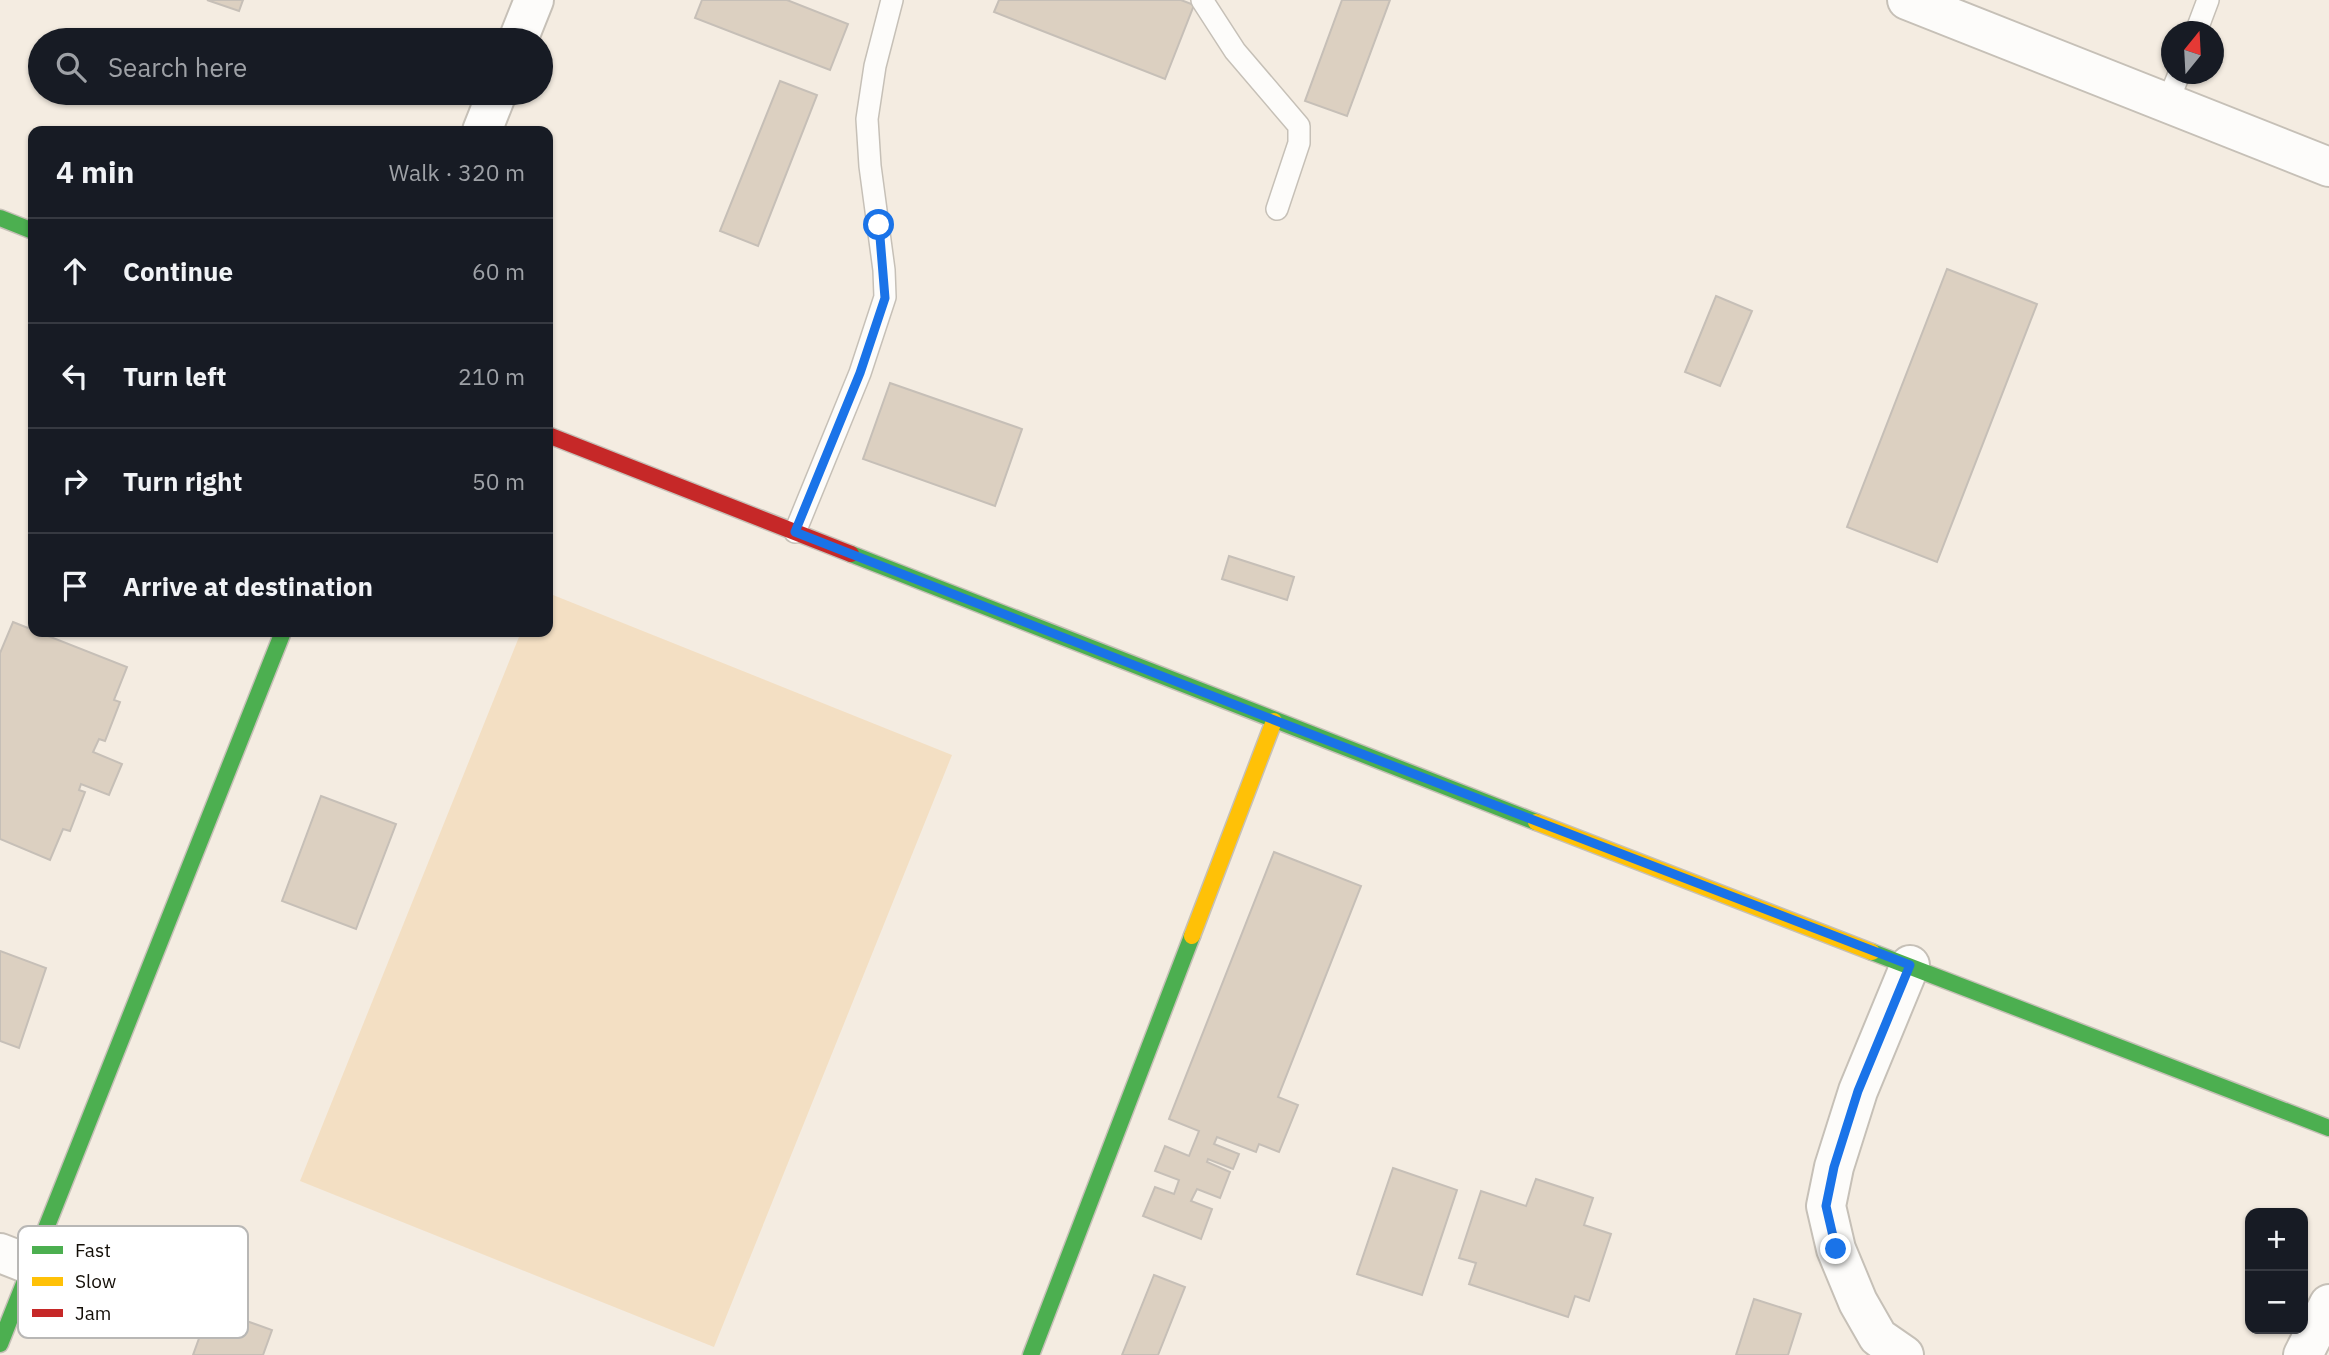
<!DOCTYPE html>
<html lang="en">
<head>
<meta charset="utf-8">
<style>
	:root { --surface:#171b24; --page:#242831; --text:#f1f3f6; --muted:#9ea1a6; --line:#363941 }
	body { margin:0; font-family:"IBM Plex Sans",sans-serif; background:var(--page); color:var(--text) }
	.controls { position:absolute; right:21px; bottom:21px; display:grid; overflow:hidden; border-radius:14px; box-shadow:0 2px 5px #0004 }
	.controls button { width:63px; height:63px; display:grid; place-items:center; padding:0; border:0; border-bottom:2px solid var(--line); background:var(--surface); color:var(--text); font:35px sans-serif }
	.compass { position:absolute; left:2161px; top:21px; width:63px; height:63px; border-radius:50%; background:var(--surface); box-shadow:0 2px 5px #0004; rotate:18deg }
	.stop { position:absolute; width:21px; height:21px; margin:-16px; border:5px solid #1a73e8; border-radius:50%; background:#fff }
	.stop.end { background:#1a73e8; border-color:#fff; box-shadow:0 2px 7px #0008 }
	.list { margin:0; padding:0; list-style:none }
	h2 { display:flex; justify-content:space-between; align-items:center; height:91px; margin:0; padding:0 28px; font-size:30px }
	h2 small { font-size:23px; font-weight:400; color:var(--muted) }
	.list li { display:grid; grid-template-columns:46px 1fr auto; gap:21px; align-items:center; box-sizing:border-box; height:105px; padding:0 28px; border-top:2px solid var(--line) }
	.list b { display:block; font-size:26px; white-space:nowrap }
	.list em { font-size:23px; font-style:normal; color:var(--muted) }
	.icon { flex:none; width:38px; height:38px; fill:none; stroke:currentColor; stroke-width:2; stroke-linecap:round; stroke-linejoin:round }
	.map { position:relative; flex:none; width:2329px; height:1355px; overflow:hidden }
	.search { position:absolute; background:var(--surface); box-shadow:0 2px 5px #0004; left:28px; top:28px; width:525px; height:77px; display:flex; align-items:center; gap:18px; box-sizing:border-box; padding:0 24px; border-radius:38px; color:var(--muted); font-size:26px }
	.panel { position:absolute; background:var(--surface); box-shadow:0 2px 5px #0004; left:28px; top:126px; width:525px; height:511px; border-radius:14px }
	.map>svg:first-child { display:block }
	.green { fill:#f3dfc3 }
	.building { fill:#dcd0c1; stroke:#c6bfb7; stroke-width:2 }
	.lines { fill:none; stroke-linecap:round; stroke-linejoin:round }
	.lane-casing { stroke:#c6c0b7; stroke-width:24 }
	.street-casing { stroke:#c6c0b7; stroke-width:42 }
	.fast-casing { stroke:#c6c0b7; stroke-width:19 }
	.slow-casing { stroke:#c6c0b7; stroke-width:19 }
	.jam-casing { stroke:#c6c0b7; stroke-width:19 }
	.lane { stroke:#fdfcfa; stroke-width:21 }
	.street { stroke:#fdfcfa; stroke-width:38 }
	.fast { stroke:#4caf50; stroke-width:16 }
	.slow { stroke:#ffc107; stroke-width:16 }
	.jam { stroke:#c62828; stroke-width:16 }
	.route { stroke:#1a73e8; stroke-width:9 }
	.key { fill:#fff; stroke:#b8b7b5; stroke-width:2 }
	.key-label { font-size:19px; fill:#130e07 }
</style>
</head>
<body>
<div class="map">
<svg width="2329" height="1355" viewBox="0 0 2329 1355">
	<rect width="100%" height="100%" fill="#f4ece1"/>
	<polygon class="green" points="548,593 952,755 714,1347 300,1181 521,632 548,632"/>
	<g class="building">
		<polygon points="207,0 243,0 239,11"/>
		<polygon points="702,0 787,0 848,24 830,70 695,18"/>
		<polygon points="999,0 1181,0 1194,5 1165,79 994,12"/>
		<polygon points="1342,0 1390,0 1347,116 1305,101"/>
		<polygon points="780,81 817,95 758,246 720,231"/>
		<polygon points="1947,269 2037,304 1937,562 1847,527"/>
		<polygon points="1716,296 1752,311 1720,386 1685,372"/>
		<polygon points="890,383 1022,429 995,506 863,459"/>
		<polygon points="1229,556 1294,577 1287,600 1222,579"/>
		<polygon points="13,622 33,630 33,632 38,632 127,667 114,700 120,702 105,741 99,739 93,752 122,764 109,795 81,784 79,790 85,792 70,831 63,829 50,860 0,839 0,653"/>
		<polygon points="321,796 396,824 356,929 282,901"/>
		<polygon points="1274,852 1361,886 1278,1097 1298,1105 1279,1152 1259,1144 1256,1152 1217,1137 1214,1144 1239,1154 1233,1169 1208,1159 1207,1162 1230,1172 1220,1198 1197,1189 1191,1201 1212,1209 1201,1239 1143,1216 1155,1187 1174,1194 1179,1180 1155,1171 1165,1146 1189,1156 1199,1131 1169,1119"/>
		<polygon points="0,951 46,968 19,1048 0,1041"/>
		<polygon points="1393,1168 1457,1190 1422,1295 1357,1274"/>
		<polygon points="1536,1179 1593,1198 1584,1225 1611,1234 1589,1301 1575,1296 1568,1317 1469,1284 1476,1263 1459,1258 1481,1191 1526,1206"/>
		<polygon points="1154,1275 1185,1287 1158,1355 1122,1355"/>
		<polygon points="1754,1299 1801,1314 1788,1355 1736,1355"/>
		<polygon points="210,1308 272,1330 263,1355 193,1355"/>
	</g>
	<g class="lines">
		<g class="lane-casing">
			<g id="lane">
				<polyline points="1202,0 1235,51 1299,126 1299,143 1277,209"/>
				<polyline points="2196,32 2208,0"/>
				<polyline points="2167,104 2179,74"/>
				<polyline points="795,532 860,373 885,297 884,270 870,166 867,119 875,66 892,0"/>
			</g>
		</g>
		<g class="street-casing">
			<g id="street">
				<polyline points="1907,0 2329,167"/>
				<polyline points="518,40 534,0"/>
				<polyline points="482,131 497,93"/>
				<polyline points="0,1253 31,1265"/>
				<polyline points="1904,1355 1878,1337 1858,1302 1836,1249 1826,1206 1834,1167 1858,1091 1910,965"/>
				<polyline points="2303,1355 2329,1304"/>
			</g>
		</g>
		<g class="fast-casing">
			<g id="fast">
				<polyline points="0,218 33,231"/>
				<polyline points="851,554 1536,822"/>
				<polyline points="1872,952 2329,1128"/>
				<polyline points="0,1344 283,632"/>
				<polyline points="1031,1355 1192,936"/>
			</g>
		</g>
		<g class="slow-casing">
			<g id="slow">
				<polyline points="1536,822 1872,952"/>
				<polyline points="1192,936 1274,721"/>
			</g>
		</g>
		<g class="jam-casing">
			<polyline id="jam" points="548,435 851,554"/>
		</g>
		<use href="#lane" class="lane"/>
		<use href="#street" class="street"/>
		<use href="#fast" class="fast"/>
		<use href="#slow" class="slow"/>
		<use href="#jam" class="jam"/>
	</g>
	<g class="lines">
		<polyline class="route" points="879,225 885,298 860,373 795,532 1274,720 1910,965 1858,1091 1834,1167 1826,1206 1836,1249"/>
	</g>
	<rect x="18" y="1226" width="230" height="112" rx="10" class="key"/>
	<rect x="32" y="1246" width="31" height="8" fill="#4caf50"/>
	<rect x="32" y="1277" width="31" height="9" fill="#ffc107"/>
	<rect x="32" y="1309" width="31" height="8" fill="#c62828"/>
	<g class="key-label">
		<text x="75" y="1257">Fast</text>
		<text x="75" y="1288">Slow</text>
		<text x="75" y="1320">Jam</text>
	</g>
</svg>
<div class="controls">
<button>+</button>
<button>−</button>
</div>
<svg class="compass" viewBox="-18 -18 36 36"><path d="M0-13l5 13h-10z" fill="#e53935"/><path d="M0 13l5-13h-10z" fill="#9ea1a6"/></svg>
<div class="stop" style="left:879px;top:225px"></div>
<div class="stop end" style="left:1836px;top:1249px"></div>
<div class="search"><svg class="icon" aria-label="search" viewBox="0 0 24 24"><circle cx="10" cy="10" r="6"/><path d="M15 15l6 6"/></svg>Search here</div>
<section class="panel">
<h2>4 min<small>Walk · 320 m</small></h2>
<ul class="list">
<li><svg class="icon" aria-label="ahead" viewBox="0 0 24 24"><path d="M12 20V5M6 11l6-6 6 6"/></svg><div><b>Continue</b></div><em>60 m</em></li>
<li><svg class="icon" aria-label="left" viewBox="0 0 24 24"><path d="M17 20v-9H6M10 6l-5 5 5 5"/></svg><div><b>Turn left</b></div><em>210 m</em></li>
<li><svg class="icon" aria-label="right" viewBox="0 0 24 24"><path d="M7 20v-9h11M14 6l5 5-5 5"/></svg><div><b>Turn right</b></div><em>50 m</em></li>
<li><svg class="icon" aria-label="arrive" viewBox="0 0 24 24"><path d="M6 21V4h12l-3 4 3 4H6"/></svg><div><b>Arrive at destination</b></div></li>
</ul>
</section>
</div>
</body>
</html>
